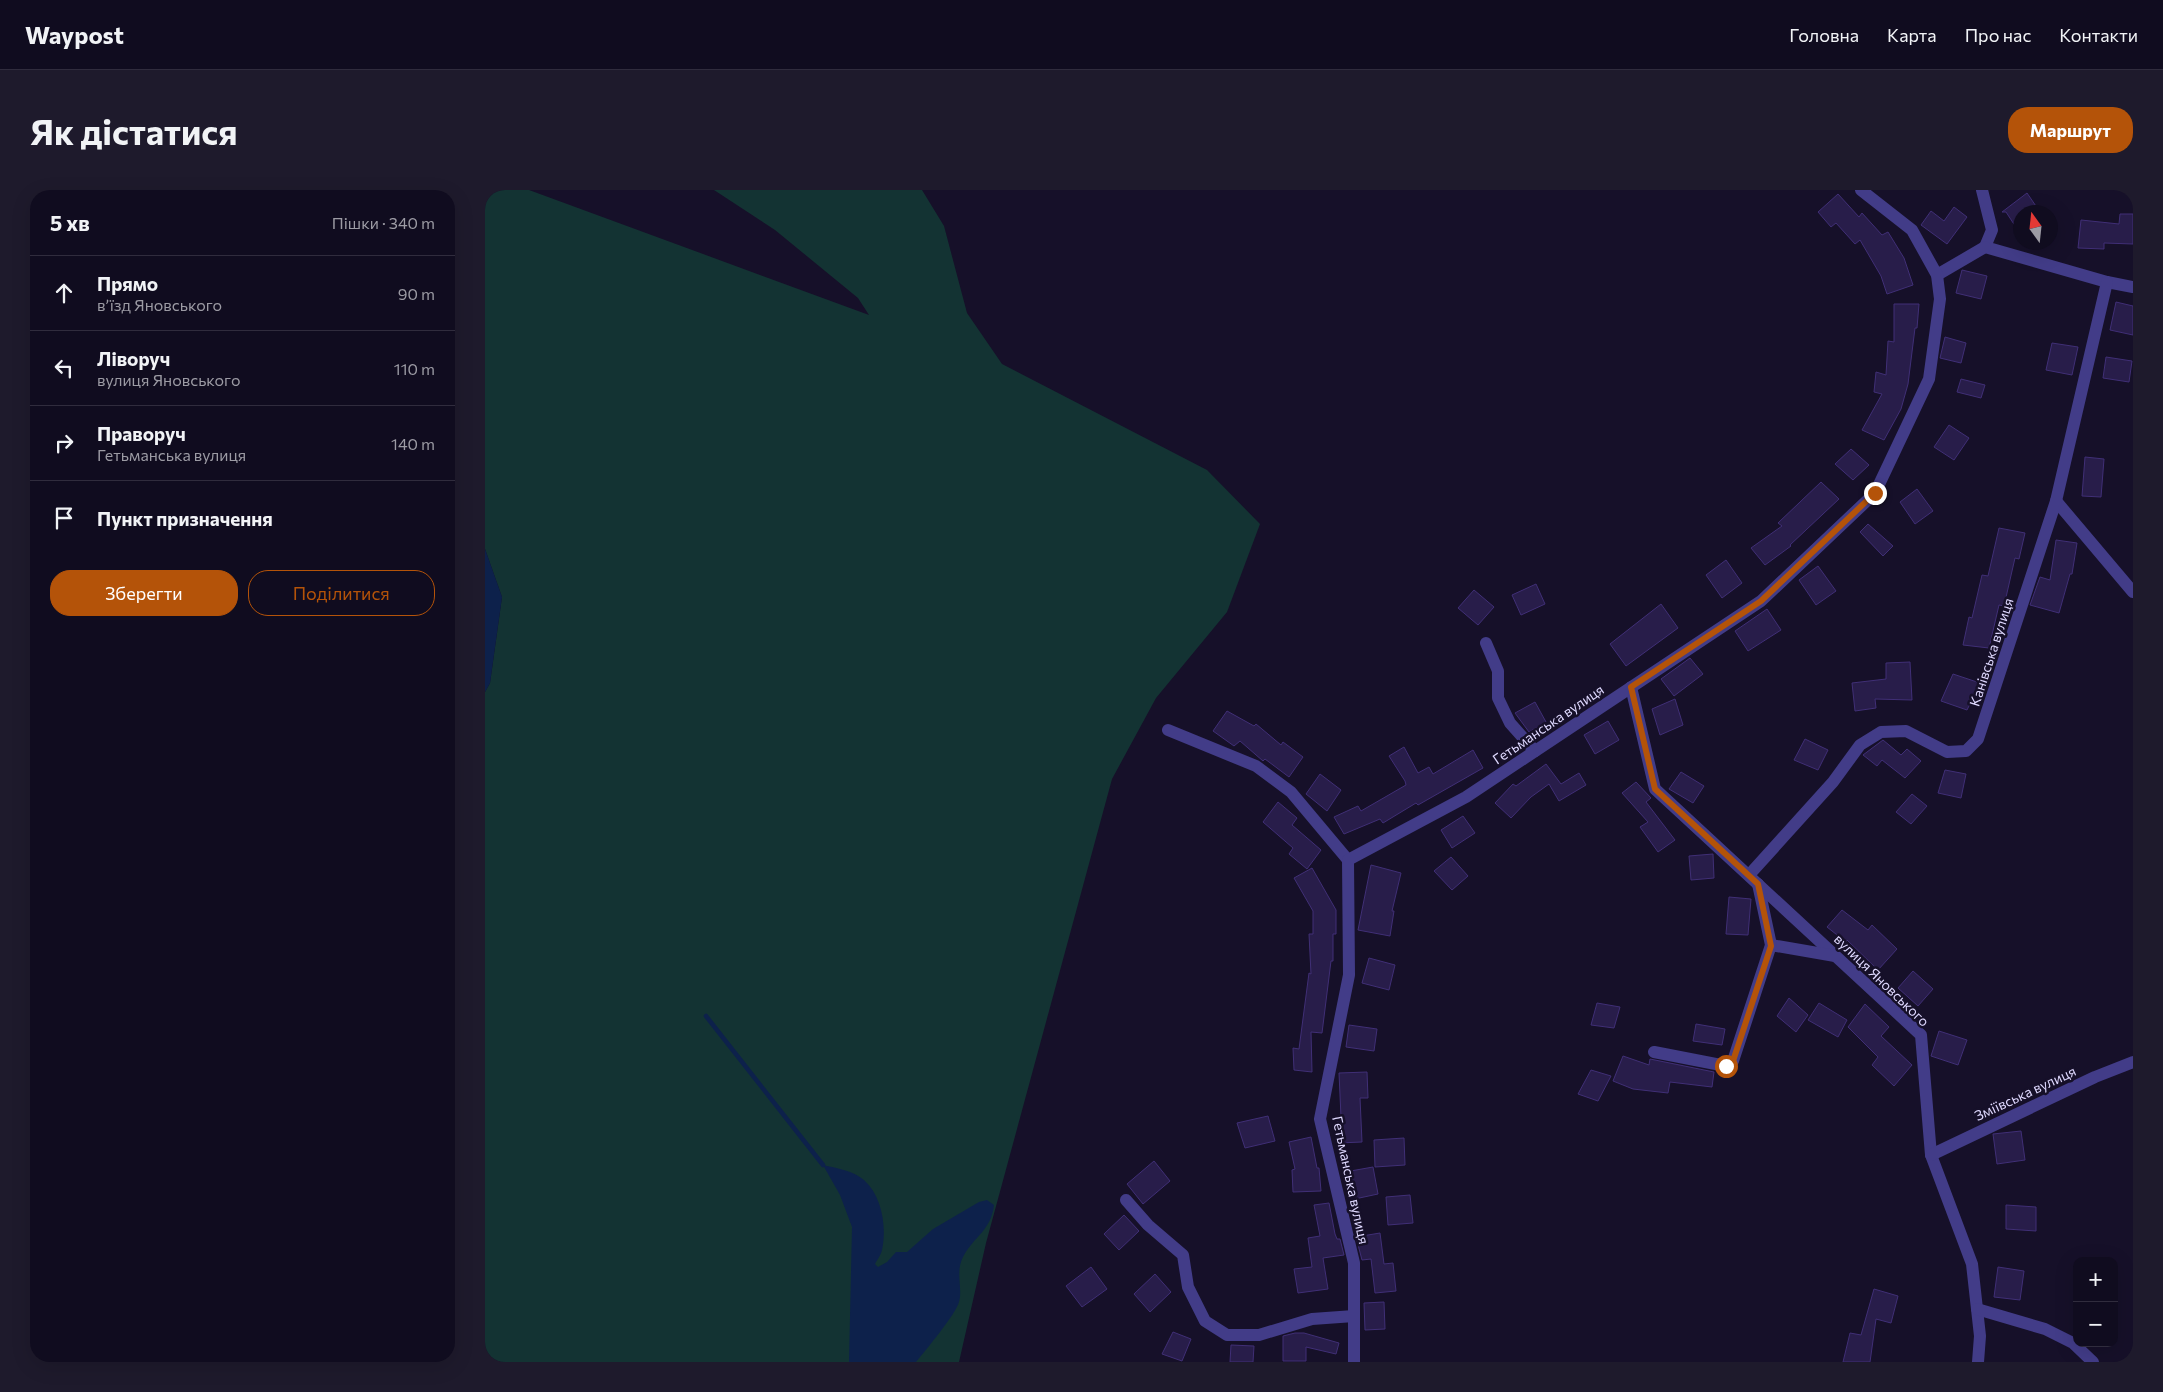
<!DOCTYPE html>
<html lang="uk">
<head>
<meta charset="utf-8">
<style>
	:root { --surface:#100c1f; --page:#1e1a2c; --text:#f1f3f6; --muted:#9c9ba4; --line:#302c3d; --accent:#b45309 }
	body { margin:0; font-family:Commissioner,sans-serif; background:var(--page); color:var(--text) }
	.controls { position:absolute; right:15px; bottom:15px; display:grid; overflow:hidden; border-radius:10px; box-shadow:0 5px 20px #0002 }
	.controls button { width:45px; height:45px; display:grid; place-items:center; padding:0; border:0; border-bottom:1px solid var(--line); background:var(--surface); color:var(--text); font:25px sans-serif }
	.compass { position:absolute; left:1528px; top:15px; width:45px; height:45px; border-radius:50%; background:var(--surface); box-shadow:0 5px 20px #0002; rotate:345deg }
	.stop { position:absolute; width:15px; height:15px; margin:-11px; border:4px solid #b45309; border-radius:50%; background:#fff }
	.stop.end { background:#b45309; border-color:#fff; box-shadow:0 1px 5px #0008 }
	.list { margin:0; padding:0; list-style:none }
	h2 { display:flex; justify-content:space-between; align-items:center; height:65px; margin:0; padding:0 20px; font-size:21px }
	h2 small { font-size:16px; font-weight:400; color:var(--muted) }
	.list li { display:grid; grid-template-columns:32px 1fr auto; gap:15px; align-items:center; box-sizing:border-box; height:75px; padding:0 20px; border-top:1px solid var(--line) }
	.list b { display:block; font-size:19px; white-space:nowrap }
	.list p { margin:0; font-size:16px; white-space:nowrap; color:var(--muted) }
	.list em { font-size:16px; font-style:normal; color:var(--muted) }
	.actions { display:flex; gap:10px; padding:15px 20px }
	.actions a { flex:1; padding:11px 0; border:1px solid var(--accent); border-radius:20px; text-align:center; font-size:18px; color:var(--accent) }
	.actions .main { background:var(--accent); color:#fff }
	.icon { flex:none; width:28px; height:28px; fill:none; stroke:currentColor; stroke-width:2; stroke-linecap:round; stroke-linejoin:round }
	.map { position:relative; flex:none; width:1648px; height:1172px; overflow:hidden; border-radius:20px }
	header { display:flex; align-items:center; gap:30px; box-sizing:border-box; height:70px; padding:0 25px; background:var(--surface); border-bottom:1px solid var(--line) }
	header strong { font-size:24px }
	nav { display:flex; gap:28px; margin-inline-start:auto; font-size:18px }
	.intro { display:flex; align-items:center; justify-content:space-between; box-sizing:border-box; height:120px; padding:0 30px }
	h1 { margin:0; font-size:35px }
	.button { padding:12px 22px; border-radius:20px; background:var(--accent); color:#fff; font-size:18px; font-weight:700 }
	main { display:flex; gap:30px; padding:0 30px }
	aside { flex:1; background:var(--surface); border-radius:20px; box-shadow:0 5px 20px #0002 }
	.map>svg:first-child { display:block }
	.green { fill:#133333 }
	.water { fill:#0d214b }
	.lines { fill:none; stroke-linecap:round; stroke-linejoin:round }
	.stream { stroke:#0d214b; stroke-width:4.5 }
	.building { fill:#281d4a; stroke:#402f76 }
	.minor { stroke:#423c88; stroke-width:12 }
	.route { stroke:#b45309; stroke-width:6 }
	.labels { text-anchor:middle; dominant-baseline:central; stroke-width:5; stroke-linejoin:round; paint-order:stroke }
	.street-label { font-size:14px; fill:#dfd9ff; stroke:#161029 }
</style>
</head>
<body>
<header>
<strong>Waypost</strong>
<nav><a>Головна</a><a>Карта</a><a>Про нас</a><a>Контакти</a></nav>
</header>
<div class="intro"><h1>Як дістатися</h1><a class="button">Маршрут</a></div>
<main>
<aside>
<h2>5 хв<small>Пішки · 340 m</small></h2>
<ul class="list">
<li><svg class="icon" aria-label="ahead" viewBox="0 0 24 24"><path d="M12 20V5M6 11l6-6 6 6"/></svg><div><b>Прямо</b><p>в’їзд Яновського</p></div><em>90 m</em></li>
<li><svg class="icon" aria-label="left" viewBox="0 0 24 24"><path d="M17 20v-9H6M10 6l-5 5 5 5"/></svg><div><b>Ліворуч</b><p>вулиця Яновського</p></div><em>110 m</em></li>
<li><svg class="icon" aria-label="right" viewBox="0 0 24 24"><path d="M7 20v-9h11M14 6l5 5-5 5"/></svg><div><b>Праворуч</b><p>Гетьманська вулиця</p></div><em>140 m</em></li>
<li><svg class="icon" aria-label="arrive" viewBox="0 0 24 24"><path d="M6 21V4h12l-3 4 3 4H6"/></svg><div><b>Пункт призначення</b></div></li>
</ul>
<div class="actions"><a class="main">Зберегти</a><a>Поділитися</a></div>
</aside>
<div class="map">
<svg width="1648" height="1172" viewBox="0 0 1648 1172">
	<rect width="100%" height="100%" fill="#161029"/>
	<polygon class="green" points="0,0 44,0 384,125 373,108 290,40 229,0 437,0 459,36 482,123 517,174 722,280 775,334 742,422 671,508 627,589 501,1053 474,1172 0,1172 0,502 5,493 17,407 0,359"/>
	<g class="water">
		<polygon points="0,359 17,407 5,493 0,502"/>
		<path d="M338,975C351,978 369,981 379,990C397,1006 402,1037 397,1060C396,1065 392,1070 390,1074L393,1077L402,1072L411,1062H422L448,1039L494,1012L502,1010L509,1015C506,1041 489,1046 478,1067C470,1083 478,1098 474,1112C471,1124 440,1161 431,1172H364L367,1037L355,1005Z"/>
	</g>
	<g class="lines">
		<polyline class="stream" points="221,826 338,975"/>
	</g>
	<g class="building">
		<polygon points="1542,3 1555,22 1536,22 1536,45 1521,22 1517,22"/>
		<polygon points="1353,4 1374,27 1377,23 1397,45 1403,42 1419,68 1428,95 1402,104 1396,86 1375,50 1370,54 1351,33 1346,37 1333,22"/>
		<polygon points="1469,17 1482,27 1462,54 1436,35 1446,21 1459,31"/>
		<polygon points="1635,24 1648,24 1648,54 1619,53 1619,59 1593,58 1596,30 1634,34"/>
		<polygon points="1477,80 1502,86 1496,109 1471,103"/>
		<polygon points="1631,112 1648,116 1648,145 1625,140"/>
		<polygon points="1409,114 1434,114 1432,138 1430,138 1423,194 1416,219 1399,250 1377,240 1397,204 1389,202 1391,182 1401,185 1403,151 1409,152"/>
		<polygon points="1460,147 1481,153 1476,173 1455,168"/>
		<polygon points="1567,153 1593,157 1587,185 1561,180"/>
		<polygon points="1621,167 1647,171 1644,192 1618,188"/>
		<polygon points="1476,189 1500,195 1496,208 1472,202"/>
		<polygon points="1464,235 1484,248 1469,270 1449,257"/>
		<polygon points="1366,259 1384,275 1368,290 1350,274"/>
		<polygon points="1600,267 1619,269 1616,307 1597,306"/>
		<polygon points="1336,292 1354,309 1305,355 1306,356 1280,375 1266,358 1297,336 1293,333"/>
		<polygon points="1432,299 1448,321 1430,334 1415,312"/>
		<polygon points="1383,334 1408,356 1398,366 1375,342"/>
		<polygon points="1514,338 1540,343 1534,369 1530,368 1519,416 1514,415 1504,458 1478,455 1484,427 1487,428 1497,385 1503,386"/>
		<polygon points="1571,350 1592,353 1587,384 1585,384 1574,423 1545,415 1555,387 1565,390"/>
		<polygon points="1241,370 1257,393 1237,408 1221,385"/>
		<polygon points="1333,376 1351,401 1331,415 1314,390"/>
		<polygon points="1051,394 1060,414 1036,425 1027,405"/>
		<polygon points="989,400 1009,417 993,435 973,418"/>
		<polygon points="1176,414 1193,438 1141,476 1125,454"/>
		<polygon points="1282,419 1296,440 1263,461 1250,441"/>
		<polygon points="1205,468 1218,484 1189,506 1176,489"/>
		<polygon points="1425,472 1427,510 1390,509 1391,518 1370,521 1367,493 1401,489 1401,473"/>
		<polygon points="1468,484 1495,493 1482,520 1456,511"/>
		<polygon points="1190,509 1198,535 1175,545 1167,519"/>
		<polygon points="1050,512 1061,532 1044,542 1030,523"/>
		<polygon points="742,521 769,536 771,534 796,555 798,552 818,567 804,587 780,569 778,571 755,551 749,556 728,541"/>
		<polygon points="1123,531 1134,550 1110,564 1099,545"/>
		<polygon points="1320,549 1343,560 1333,580 1309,570"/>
		<polygon points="1398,550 1416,565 1422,559 1436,571 1420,588 1397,570 1392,576 1378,565"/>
		<polygon points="919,557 933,583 944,577 948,584 988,560 998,578 933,615 931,613 898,633 895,629 859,644 849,627 873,616 876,621 921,595 920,591 904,566"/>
		<polygon points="1061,574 1076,594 1094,583 1101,595 1074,611 1064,594 1046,607 1026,628 1010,613 1028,594 1031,596"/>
		<polygon points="1460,580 1481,584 1476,608 1453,603"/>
		<polygon points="1196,582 1219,596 1208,613 1184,599"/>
		<polygon points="835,584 856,600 842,621 821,604"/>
		<polygon points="1151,592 1166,608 1161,612 1190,650 1173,662 1155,637 1163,632 1137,603"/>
		<polygon points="1427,604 1442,616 1426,634 1411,622"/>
		<polygon points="793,612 812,628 807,635 836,660 822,679 804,664 808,658 778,632"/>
		<polygon points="978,626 990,643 967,658 956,640"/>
		<polygon points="1228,664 1229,688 1206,690 1204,666"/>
		<polygon points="966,667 983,686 967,700 949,681"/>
		<polygon points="886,675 916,683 907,721 909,721 905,746 873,740"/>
		<polygon points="827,678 851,720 851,744 848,744 848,771 846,771 837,843 826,842 827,882 809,880 808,858 814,859 824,783 826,784 824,744 828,744 828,721 809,688"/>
		<polygon points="1244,707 1266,709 1263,745 1241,744"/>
		<polygon points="1357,720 1383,740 1387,735 1412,759 1393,780 1362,750 1361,752 1342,737"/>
		<polygon points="884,768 910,775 904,800 877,793"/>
		<polygon points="1428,781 1448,799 1433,816 1413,798"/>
		<polygon points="1304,808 1323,825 1311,842 1292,826"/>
		<polygon points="1112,813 1135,817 1129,838 1106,835"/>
		<polygon points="1334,813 1362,830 1353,847 1323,830"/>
		<polygon points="1380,814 1404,837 1396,846 1427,875 1409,896 1387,875 1393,867 1363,837"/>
		<polygon points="1211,834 1240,839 1237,855 1208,851"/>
		<polygon points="864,835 892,839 889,861 861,857"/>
		<polygon points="1454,841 1482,850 1473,875 1446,866"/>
		<polygon points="1138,866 1164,875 1165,869 1229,882 1227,897 1185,892 1183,903 1148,899 1128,891"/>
		<polygon points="1106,880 1126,886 1113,911 1093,904"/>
		<polygon points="882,882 883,908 875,908 877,952 853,953 852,927 856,927 854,883"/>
		<polygon points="783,926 790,951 760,958 752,933"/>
		<polygon points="1536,941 1540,970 1512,974 1508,944"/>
		<polygon points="826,947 832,978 834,978 836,1001 808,1002 807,980 810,979 804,952"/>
		<polygon points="919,948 920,975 890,977 889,950"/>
		<polygon points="669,971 685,991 658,1014 642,994"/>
		<polygon points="888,977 893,1004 865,1010 860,982"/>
		<polygon points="925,1005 928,1033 903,1035 901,1007"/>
		<polygon points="844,1013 850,1044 852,1049 855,1049 859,1065 838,1068 843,1099 813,1103 809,1079 827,1077 823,1048 835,1046 829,1015"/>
		<polygon points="1521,1015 1551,1017 1551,1041 1521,1039"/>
		<polygon points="639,1025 654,1041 634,1060 619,1044"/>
		<polygon points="895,1043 899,1074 908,1073 911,1101 890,1103 886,1069 877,1070 871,1047"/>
		<polygon points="606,1077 622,1099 597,1117 581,1096"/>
		<polygon points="1513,1077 1539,1081 1535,1110 1509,1107"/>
		<polygon points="670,1084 686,1102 665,1122 649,1104"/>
		<polygon points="1389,1099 1413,1106 1406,1133 1391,1129 1385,1172 1358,1172 1365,1143 1376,1145"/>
		<polygon points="899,1112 900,1139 880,1140 879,1113"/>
		<polygon points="688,1142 706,1149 697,1171 677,1164"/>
		<polygon points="810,1143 819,1143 854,1153 851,1164 821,1157 821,1171 798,1171 798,1146"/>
		<polygon points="746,1155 769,1156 768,1172 745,1172"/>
	</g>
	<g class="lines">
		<g class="minor">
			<polyline points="1497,0 1507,40 1500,57 1622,92 1648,97"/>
			<polyline points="1452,85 1500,57"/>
			<polyline points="1571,311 1648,402"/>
			<polyline points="1001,453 1013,481 1013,508 1025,533 1050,561"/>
			<polyline points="1146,497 1170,599 1436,845 1446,965 1487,1074 1495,1146 1493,1172"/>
			<polyline points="683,540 771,576 806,602 863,670"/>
			<polyline points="1264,685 1348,592 1375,555 1396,542 1421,541 1462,562 1481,561 1493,549 1571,311 1622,92"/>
			<polyline points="1286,755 1350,766"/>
			<polyline points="1169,862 1241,876 1248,871 1286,755 1273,694"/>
			<polyline points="1446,965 1610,887 1648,872"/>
			<polyline points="641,1010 663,1035 698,1065 703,1097 720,1131 742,1145 774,1145 827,1129 869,1126"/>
			<polyline points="1492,1119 1560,1139 1588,1153 1608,1172"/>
			<polyline points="869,1172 869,1073 835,929 864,785 863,670 981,607 1276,411 1390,303 1444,189 1455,109 1452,85 1427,40 1376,0"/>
		</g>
	</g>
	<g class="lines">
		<polyline class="route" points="1241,876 1248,871 1286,756 1273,694 1170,599 1146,497 1276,411 1390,303"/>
	</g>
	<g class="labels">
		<g class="street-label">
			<text transform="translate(1506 462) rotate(-72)">Канівська вулиця</text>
			<text transform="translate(1063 534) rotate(-34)">Гетьманська вулиця</text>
			<text transform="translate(1397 790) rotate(44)">вулиця Яновського</text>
			<text transform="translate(1540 903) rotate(-25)">Зміївська вулиця</text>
			<text transform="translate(866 990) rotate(78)">Гетьманська вулиця</text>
		</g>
	</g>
</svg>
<div class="controls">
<button>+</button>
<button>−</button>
</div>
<svg class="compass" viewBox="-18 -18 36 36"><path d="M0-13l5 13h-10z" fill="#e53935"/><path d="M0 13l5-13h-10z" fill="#9c9ba4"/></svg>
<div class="stop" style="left:1241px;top:876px"></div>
<div class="stop end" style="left:1390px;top:303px"></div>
</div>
</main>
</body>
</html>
